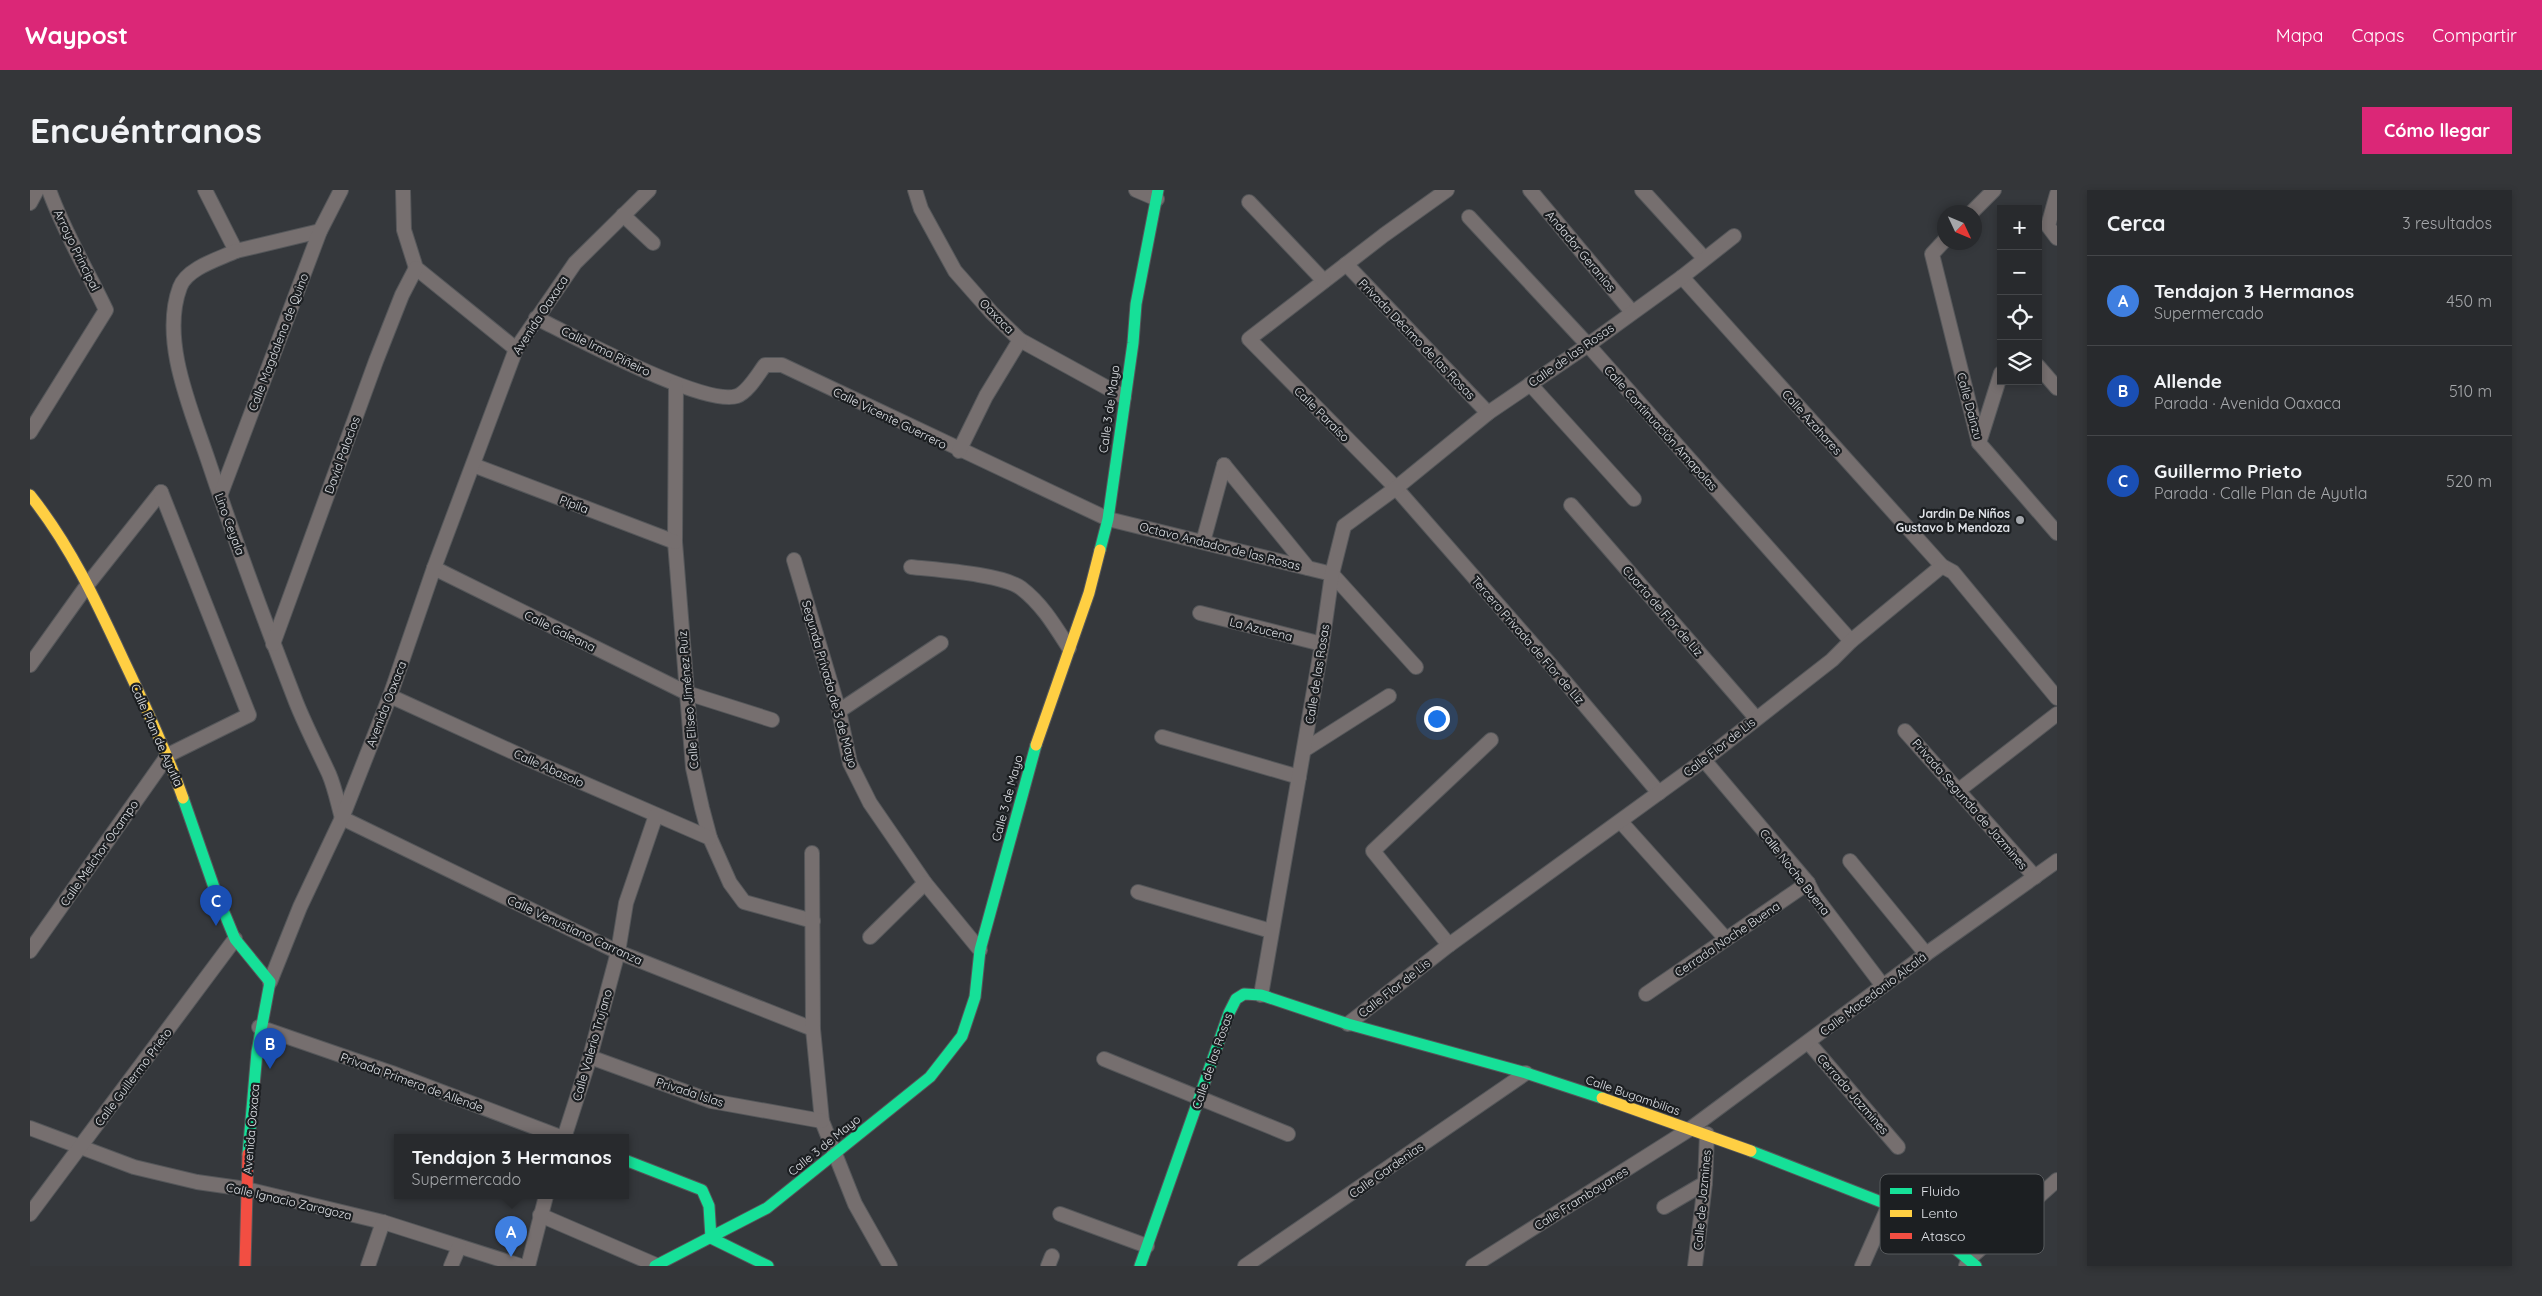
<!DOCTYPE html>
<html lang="es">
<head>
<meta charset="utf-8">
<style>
	:root { --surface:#282a2d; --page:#343639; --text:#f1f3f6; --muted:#a5a7aa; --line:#444649; --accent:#db2777 }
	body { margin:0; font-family:Quicksand,sans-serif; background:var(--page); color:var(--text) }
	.controls { position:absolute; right:15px; top:15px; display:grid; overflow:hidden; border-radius:0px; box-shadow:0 2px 8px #0003 }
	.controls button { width:45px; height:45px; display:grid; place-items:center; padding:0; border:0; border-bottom:1px solid var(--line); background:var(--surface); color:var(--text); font:25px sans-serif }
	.compass { position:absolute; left:1907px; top:15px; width:45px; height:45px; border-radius:50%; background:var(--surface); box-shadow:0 2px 8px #0003; rotate:134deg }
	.you { position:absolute; left:1406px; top:528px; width:18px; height:18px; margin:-12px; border:4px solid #fff; border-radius:50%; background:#1a73e8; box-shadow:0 0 0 8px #1a73e833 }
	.badge { display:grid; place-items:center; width:32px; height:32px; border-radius:50%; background:var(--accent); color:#fff; font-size:16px; font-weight:700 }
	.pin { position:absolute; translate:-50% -41px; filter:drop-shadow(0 1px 2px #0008) }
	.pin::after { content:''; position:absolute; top:26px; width:18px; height:15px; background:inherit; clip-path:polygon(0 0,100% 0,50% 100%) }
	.popup { position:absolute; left:364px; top:944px; width:235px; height:65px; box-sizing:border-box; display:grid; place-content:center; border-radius:0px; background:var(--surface); filter:drop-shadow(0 1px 4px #0005); font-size:16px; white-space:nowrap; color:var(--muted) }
	.popup b { font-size:19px; color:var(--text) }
	.popup::after { content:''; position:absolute; left:50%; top:100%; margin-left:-10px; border:10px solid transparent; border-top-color:var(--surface) }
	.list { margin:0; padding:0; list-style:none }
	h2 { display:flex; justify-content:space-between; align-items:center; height:65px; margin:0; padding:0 20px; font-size:21px }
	h2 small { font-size:16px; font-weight:400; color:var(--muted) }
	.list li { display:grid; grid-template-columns:32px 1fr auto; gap:15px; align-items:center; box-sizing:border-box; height:90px; padding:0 20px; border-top:1px solid var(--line) }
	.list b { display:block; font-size:19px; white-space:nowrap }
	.list p { margin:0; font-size:16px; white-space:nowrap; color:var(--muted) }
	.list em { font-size:16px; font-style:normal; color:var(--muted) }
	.icon { flex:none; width:28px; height:28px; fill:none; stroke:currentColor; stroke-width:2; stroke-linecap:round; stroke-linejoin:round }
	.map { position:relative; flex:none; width:2027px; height:1076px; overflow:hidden; border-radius:0px }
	header { display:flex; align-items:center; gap:30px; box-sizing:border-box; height:70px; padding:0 25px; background:var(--accent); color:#fff }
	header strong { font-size:24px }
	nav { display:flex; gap:28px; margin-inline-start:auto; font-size:18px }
	.intro { display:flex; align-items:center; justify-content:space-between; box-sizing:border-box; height:120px; padding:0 30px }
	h1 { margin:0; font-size:35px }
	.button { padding:12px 22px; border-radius:0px; background:var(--accent); color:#fff; font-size:18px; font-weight:700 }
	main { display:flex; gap:30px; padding:0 30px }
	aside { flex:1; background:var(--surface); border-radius:0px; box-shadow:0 2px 8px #0003 }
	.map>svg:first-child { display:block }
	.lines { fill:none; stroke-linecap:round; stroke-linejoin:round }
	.street-casing { stroke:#55575a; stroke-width:16 }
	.fast-casing { stroke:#55575a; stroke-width:13 }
	.slow-casing { stroke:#55575a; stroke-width:13 }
	.jam-casing { stroke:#55575a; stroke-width:13 }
	.street { stroke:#766f6f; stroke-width:14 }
	.fast { stroke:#16e098; stroke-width:11 }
	.slow { stroke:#ffcf43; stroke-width:11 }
	.jam { stroke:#f24e42; stroke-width:11 }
	.poi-dot { fill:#a4a7ac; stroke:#1c1f22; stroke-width:2 }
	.labels { text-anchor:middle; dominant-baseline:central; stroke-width:4.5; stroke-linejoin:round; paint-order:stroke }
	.street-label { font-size:12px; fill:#e0e3e8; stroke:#1c1f22 }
	.poi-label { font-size:12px; font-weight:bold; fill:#e0e3e8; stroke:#1c1f22; text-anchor:end }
	.key { fill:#1c1f22; stroke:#575a5d; stroke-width:1 }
	.key-label { font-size:14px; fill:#e0e3e8 }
</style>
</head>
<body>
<header>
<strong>Waypost</strong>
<nav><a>Mapa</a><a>Capas</a><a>Compartir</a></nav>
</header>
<div class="intro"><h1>Encuéntranos</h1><a class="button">Cómo llegar</a></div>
<main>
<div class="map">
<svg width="2027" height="1076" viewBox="0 0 2027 1076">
	<rect width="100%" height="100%" fill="#35383c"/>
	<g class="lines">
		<g class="street-casing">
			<g id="street">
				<polyline points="175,0 206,61 290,41"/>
				<polyline points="373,0 374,40 386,78 486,159"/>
				<polyline points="885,0 891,19 925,81 962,123 990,150 1094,207"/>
				<polyline points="1106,0 1127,9"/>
				<polyline points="1417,0 1354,45 1219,149 1366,298 1520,474 1629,603"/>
				<polyline points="1500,0 1602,122"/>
				<polyline points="1612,0 1674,68"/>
				<polyline points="2027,4 2018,36 2027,48"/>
				<polyline points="1219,12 1294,91"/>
				<polyline points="0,13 7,0"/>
				<polyline points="1942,22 1964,0"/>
				<polyline points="593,25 623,53"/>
				<polyline points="1439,27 1558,155 1821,451"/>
				<polyline points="1914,51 1902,64 1949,253 2027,343"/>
				<path d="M206,61C189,69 157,78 150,97C130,150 161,219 178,270C205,351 235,432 266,512C276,537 288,560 299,584C305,598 308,614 312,628L588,762L783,839"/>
				<polyline points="1316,74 1458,223"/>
				<polyline points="1652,87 1912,376 1923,382 2027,508"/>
				<path d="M506,128C542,145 674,217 707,206C718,202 728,184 735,175H752L1078,329L1302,384L1386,477"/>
				<polyline points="2008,176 2027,198"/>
				<polyline points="1500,194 1604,309"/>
				<polyline points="646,195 645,352 663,578 672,618 680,648 700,693 714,712 783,731"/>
				<path d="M0,242L76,120C57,80 34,42 19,0"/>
				<polyline points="1949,253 1971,183"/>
				<polyline points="929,261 956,206 990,150"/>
				<polyline points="443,275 645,352"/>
				<polyline points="1194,275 1278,378"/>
				<polyline points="190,306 290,41 311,0"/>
				<polyline points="1541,315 1726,528"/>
				<polyline points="1173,352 1194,275"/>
				<polyline points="764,370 809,521 820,573 840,613 895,693 950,760"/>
				<path d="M881,377C907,380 972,384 991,398C1012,414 1025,436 1039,458"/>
				<polyline points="404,378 657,503 742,530"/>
				<polyline points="1170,423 1292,454"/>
				<polyline points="243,454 346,171 372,105 386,78"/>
				<polyline points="0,475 58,394 131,302"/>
				<polyline points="360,506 507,573 680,648"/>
				<polyline points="809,521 911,453"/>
				<polyline points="1875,541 2005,687"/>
				<polyline points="1132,547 1269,587"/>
				<polyline points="1274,560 1359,506"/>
				<polyline points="1674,570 1778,693 1784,705 1853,796"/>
				<polyline points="1929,600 2027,524"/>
				<polyline points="1591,632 1696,749"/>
				<polyline points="782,663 783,839 792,931 825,1014 860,1076"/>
				<polyline points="1820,671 1896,764"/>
				<polyline points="1108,702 1241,741"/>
				<polyline points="840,747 895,693"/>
				<polyline points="1419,755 1343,661 1461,550"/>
				<polyline points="0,761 138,565 219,525 131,302"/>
				<polyline points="240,792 270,717 312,628 360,506 404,378 486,159 545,73 619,0"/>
				<polyline points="1616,804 1778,693"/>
				<polyline points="1231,805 1292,454 1302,384 1314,336 1366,298 1458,223 1558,155 1652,87 1704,46"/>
				<polyline points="1318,834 1419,755 1674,570 1802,470 1821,451 1912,376"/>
				<polyline points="229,837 362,883 533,948"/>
				<polyline points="1778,852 1868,957"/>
				<polyline points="560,867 681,911 792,931"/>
				<polyline points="1074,869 1258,944"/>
				<polyline points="0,938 104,977 167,992 216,999 353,1032 491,1076"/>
				<polyline points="534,948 560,867 588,762 596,713 626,625"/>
				<polyline points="1634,1017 1675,993"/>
				<polyline points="0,1024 205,749"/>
				<polyline points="1030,1024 1117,1056"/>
				<polyline points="510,1025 626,1075"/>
				<polyline points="338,1076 353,1032"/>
				<polyline points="421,1076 429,1057"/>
				<polyline points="498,1076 516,1006"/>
				<polyline points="1018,1076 1022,1066"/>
				<polyline points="1215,1076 1496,883"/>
				<polyline points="1443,1076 1660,939 1896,764 2027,671"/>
				<polyline points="1665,1076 1675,993 1677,944"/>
				<polyline points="1832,1076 1859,1015"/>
				<polyline points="1936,1076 1939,1069 2027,990"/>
			</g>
		</g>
		<g class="fast-casing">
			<g id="fast">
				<polyline points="1070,360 1078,329 1103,153 1106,114 1128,0"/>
				<polyline points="153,608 186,703 205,749 240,792 227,862 218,964"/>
				<polyline points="1721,961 1859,1015 1896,1034 1946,1076"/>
				<polyline points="595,970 672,1000 679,1016 681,1048"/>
				<polyline points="681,1048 738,1076"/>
				<polyline points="625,1076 737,1018 900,887 932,846 945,807 950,760 1006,555"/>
				<polyline points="1110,1076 1199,823 1206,809 1214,804 1231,805 1318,834 1496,883 1572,908"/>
			</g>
		</g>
		<g class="slow-casing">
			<g id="slow">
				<path d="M0,305C40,355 66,411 93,469C115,515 136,560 153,608"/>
				<polyline points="1006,555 1059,403 1070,360"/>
				<polyline points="1572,908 1721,961"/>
			</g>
		</g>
		<g class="jam-casing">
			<polyline id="jam" points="215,1076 218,964"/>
		</g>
		<use href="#street" class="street"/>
		<use href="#fast" class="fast"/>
		<use href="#slow" class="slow"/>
		<use href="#jam" class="jam"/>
	</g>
	<circle class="poi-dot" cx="1990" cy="330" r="5"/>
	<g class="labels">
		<g class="street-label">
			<text transform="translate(47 60) rotate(64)">Arroyo Principal</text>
			<text transform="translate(1551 61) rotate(50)">Andador Geranios</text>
			<text transform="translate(510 125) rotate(-57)">Avenida Oaxaca</text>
			<text transform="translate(967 126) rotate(46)">Oaxaca</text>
			<text transform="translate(1387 149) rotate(46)">Privada Décimo de las Rosas</text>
			<text transform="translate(248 152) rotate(-69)">Calle Magdalena de Quino</text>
			<text transform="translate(576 161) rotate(26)">Calle Irma Piñeiro</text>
			<text transform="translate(1541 165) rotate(-35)">Calle de las Rosas</text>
			<text transform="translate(1940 216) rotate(75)">Calle Dainzu</text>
			<text transform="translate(1079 219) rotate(-82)">Calle 3 de Mayo</text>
			<text transform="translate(1292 224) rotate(45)">Calle Paraíso</text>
			<text transform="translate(860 228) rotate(26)">Calle Vicente Guerrero</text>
			<text transform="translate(1782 232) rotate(48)">Calle Azahares</text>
			<text transform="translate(1631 238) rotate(48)">Calle Continuación Amapolas</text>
			<text transform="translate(312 265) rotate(-70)">David Palacios</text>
			<text transform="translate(544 314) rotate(21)">Pípila</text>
			<text transform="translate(200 334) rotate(70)">Lino Ceyala</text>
			<text transform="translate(1190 356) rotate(14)">Octavo Andador de las Rosas</text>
			<text transform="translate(1633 421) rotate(49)">Cuarta de Flor de Liz</text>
			<text transform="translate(1231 439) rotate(14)">La Azucena</text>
			<text transform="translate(530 441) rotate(26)">Calle Galeana</text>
			<text transform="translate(1498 450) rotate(49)">Tercera Privada de Flor de Liz</text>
			<text transform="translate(1287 484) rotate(-81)">Calle de las Rosas</text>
			<text transform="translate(800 494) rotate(74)">Segunda Privada de 3 de Mayo</text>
			<text transform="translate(658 510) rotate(-95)">Calle Elíseo Jiménez Ruiz</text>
			<text transform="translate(356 514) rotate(-69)">Avenida Oaxaca</text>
			<text transform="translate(127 545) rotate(66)">Calle Plan de Ayutla</text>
			<text transform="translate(1689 557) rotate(-38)">Calle Flor de Lis</text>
			<text transform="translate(519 578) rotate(24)">Calle Abasolo</text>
			<text transform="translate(977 608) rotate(-75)">Calle 3 de Mayo</text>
			<text transform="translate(1940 614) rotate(49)">Privada Segunda de Jazmines</text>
			<text transform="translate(69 663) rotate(-55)">Calle Melchor Ocampo</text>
			<text transform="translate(1765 682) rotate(52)">Calle Noche Buena</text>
			<text transform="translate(545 740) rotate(25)">Calle Venustiano Carranza</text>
			<text transform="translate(1697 749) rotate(-34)">Cerrada Noche Buena</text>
			<text transform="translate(1364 798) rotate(-38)">Calle Flor de Lis</text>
			<text transform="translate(1843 804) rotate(-37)">Calle Macedonio Alcalá</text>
			<text transform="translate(562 855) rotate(-74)">Calle Valerio Trujano</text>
			<text transform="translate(1182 871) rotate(-71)">Calle de las Rosas</text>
			<text transform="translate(103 887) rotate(-53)">Calle Guillermo Prieto</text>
			<text transform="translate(382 892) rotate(20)">Privada Primera de Allende</text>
			<text transform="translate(660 902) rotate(18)">Privada Islas</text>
			<text transform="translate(1823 904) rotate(49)">Cerrada Jazmines</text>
			<text transform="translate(1603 905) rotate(19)">Calle Bugambilias</text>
			<text transform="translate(221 939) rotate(-85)">Avenida Oaxaca</text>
			<text transform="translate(794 955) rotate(-39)">Calle 3 de Mayo</text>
			<text transform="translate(1356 980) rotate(-35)">Calle Gardenias</text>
			<text transform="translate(1551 1008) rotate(-32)">Calle Framboyanes</text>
			<text transform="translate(1672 1010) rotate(-85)">Calle de Jazmines</text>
			<text transform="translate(259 1011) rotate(13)">Calle Ignacio Zaragoza</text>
		</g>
		<g class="poi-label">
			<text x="1980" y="323">Jardin De Niños<tspan x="1980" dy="14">Gustavo b Mendoza</tspan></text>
		</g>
	</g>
	<rect x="1850" y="984" width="164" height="80" rx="8" class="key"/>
	<rect x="1860" y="998" width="22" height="6" fill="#16e098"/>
	<rect x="1860" y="1020" width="22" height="7" fill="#ffcf43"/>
	<rect x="1860" y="1043" width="22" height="6" fill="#f24e42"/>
	<g class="key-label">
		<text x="1891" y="1006">Fluido</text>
		<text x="1891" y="1028">Lento</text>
		<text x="1891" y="1051">Atasco</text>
	</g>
</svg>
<div class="controls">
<button>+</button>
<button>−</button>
<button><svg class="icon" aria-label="locate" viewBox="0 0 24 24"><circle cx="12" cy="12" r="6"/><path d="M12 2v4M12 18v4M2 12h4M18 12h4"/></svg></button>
<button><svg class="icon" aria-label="layers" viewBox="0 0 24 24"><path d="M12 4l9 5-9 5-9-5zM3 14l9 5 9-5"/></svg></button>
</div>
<svg class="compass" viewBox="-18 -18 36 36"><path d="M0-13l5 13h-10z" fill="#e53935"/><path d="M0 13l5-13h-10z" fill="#a5a7aa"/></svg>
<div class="you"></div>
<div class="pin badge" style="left:481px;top:1067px;background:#3f7fe0">A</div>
<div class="popup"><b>Tendajon 3 Hermanos</b>Supermercado</div>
<div class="pin badge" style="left:240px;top:879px;background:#1a4fb4">B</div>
<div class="pin badge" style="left:186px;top:736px;background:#1a4fb4">C</div>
</div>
<aside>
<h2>Cerca<small>3 resultados</small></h2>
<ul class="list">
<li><span class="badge" style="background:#3f7fe0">A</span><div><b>Tendajon 3 Hermanos</b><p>Supermercado</p></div><em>450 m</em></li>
<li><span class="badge" style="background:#1a4fb4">B</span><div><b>Allende</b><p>Parada · Avenida Oaxaca</p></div><em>510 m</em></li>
<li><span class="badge" style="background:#1a4fb4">C</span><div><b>Guillermo Prieto</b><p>Parada · Calle Plan de Ayutla</p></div><em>520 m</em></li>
</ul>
</aside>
</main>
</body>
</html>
